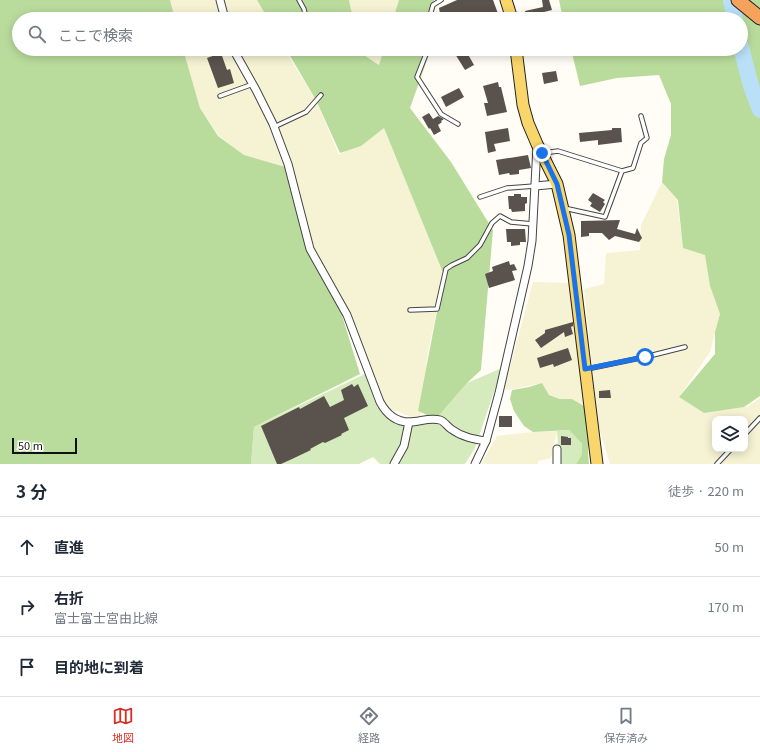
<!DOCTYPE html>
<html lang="ja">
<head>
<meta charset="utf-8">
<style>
	:root { --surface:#fff; --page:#f6f6f7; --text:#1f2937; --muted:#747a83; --line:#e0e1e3; --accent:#d93025 }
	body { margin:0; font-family:Georgia,"Noto Sans JP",serif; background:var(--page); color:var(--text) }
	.controls { position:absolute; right:12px; bottom:12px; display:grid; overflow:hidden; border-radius:8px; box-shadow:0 2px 10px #0003 }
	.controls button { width:36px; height:36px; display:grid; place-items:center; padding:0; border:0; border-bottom:1px solid var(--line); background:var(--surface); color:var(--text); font:20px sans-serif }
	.scale { position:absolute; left:12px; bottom:10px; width:65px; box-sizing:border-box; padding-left:4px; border:2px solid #111; border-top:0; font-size:11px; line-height:14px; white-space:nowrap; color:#111; -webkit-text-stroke:3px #fff; paint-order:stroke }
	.stop { position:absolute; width:12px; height:12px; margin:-9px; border:3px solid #1a73e8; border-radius:50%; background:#fff }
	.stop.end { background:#1a73e8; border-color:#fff; box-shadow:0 1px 4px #0008 }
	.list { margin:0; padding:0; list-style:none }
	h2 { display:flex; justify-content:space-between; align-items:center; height:52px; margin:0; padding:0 16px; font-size:17px }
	h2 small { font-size:13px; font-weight:400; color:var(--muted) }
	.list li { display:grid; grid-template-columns:26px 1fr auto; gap:12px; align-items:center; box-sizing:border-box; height:60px; padding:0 16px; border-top:1px solid var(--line) }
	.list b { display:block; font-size:15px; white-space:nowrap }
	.list p { margin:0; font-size:13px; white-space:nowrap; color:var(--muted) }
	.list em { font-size:13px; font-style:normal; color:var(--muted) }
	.icon { flex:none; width:22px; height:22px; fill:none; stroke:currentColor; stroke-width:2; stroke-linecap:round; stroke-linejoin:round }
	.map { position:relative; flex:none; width:760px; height:464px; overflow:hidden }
	.search { position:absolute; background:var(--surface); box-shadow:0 2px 10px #0003; left:12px; right:12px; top:12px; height:44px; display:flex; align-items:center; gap:10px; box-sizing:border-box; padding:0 14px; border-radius:22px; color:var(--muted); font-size:15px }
	.sheet { height:232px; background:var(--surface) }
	nav { display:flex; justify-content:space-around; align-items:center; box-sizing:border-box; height:56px; border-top:1px solid var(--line); background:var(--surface); font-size:11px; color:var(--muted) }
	nav a { display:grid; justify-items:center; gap:2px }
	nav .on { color:var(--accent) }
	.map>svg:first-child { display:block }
	.farmland { fill:#f6f3d4; fill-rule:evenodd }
	.green { fill:#d5ebbd }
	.forest { fill:#b9dc9c }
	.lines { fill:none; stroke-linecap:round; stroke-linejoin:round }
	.river { stroke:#b9e0f7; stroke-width:16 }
	.building { fill:#5a524d }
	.service-casing { stroke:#444; stroke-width:5.5 }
	.minor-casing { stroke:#444; stroke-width:9 }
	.primary-casing { stroke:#222; stroke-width:13 }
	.motorway-casing { stroke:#222; stroke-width:15 }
	.service { stroke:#fff; stroke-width:3.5 }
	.minor { stroke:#fff; stroke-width:7 }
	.primary { stroke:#f9d66b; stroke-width:11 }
	.motorway { stroke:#f5a25d; stroke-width:13 }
	.route { stroke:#1a73e8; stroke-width:5 }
</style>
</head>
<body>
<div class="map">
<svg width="760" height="464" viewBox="0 0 760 464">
	<rect width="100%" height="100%" fill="#fffdf5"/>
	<g class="farmland">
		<polygon points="170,0 257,0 268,19 175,19"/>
		<polygon points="349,0 399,0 393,19 353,19"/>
		<polygon points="183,49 284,49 316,100 339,155 384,128 444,275 428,352 420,420 382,406 315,251 291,173 244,155 219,136 200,108"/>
		<polygon points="360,49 384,49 380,65 361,53"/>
		<path d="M662,182L676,192L683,247L705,249L710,286L720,314L710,352L679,397L704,413L749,406L760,398V464H610L598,424L584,289L604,284L606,253L640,250L641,225ZM715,419H745V449H715Z"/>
		<polygon points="533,282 572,283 584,406 572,399 561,399 549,395 542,383 509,390 504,389"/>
		<polygon points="557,431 551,458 538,461 538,464 481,464 497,436 533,432"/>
	</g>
	<g class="green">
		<polygon points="502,368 475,448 465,464 380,464 373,457 359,464 251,464 254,427 365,374 377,407 395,419 436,419 467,383"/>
		<polygon points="569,430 582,444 582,454 576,464 559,464 557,431"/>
	</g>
	<g class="forest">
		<polygon points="0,0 170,0 175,19 19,19 19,49 183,49 200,108 218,136 244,155 289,168 310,249 336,296 360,374 254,427 251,464 0,464"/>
		<polygon points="257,0 349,0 353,19 268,19"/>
		<polygon points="399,0 434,0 434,19 393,19"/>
		<polygon points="559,0 760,0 760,396 744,407 704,413 679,397 715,354 715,332 720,314 710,286 705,255 683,248 678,200 662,182 664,159 671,135 671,104 659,75 617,78 580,86 571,49 741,49 741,19 563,19"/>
		<polygon points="286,49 360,49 361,53 379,65 384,49 431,49 410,108 451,162 493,230 481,370 467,383 436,419 418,411 444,275 384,128 361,146 340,153 316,100"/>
		<polygon points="542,383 549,395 560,399 572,399 584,406 588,421 588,453 589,464 576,464 582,454 582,444 569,430 533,432 524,426 514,411 510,399 512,390 529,387"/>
	</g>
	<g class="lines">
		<g class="river">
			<polyline points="731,0 735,19"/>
			<polyline points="741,47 751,86 760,110"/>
		</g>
	</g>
	<g class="building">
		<polygon points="457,0 493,0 500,19 467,19 466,15 459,19 441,19 439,8"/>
		<polygon points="542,0 549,0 552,10 544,12 546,19 527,19 525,11 543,7"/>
		<polygon points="452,49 465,49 474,65 465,70"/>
		<polygon points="221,53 227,70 230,69 234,83 218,88 207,58"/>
		<polygon points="556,71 558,81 544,84 542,73"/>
		<polygon points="498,82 499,87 501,87 507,112 487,116 484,103 488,103 483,86"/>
		<polygon points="459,88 464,97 446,107 441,97"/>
		<polygon points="429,113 433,119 438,116 444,119 441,121 442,122 438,125 441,131 434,135 430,128 429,129 422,117"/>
		<polygon points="508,128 510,141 494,144 496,151 488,153 485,132"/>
		<polygon points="612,128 621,128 622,142 598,145 598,140 580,142 579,133 612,130"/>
		<polygon points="528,155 531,168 519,170 519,174 510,175 509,173 499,175 496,160"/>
		<polygon points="593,193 605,200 603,202 605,204 600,212 590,206 592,203 588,200"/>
		<polygon points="514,194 521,194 521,197 527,197 527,203 525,204 525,211 512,212 511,209 509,209 508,196 514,196"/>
		<polygon points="620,220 617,229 635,234 637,228 642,238 639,242 615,236 609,240 602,233 589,233 589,236 581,237 581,221"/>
		<polygon points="506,229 525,229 526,242 520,242 520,245 511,246 511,242 507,242"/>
		<polygon points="509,261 510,265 514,264 517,270 512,271 515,280 489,288 485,274 493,271 492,267"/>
		<polygon points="573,322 573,326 571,327 573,334 565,337 564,332 541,348 535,340 545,333 545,330"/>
		<polygon points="568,348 572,360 554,367 553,364 540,368 537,358"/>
		<polygon points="352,384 354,387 358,384 368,406 344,418 349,430 341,434 342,435 325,443 323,442 310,449 311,450 292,459 281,464 277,464 261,426 299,407 300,409 324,396 330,407 344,400 341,390"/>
		<polygon points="610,390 611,398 599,398 599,391"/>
		<rect x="499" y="416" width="13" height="11"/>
		<polygon points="561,436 568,437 568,438 571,438 571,445 561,445"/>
	</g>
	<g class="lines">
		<g class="service-casing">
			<g id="service">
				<polyline points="299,0 304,9 306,19"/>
				<polyline points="429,19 433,5 441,0"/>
				<polyline points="428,49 417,77 441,114 458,124"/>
				<polyline points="220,96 253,84"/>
				<polyline points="274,127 306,112 321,95"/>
				<polyline points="543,153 558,151 622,171 633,168 641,143 647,138 641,116"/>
				<polyline points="480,197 507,188 535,186"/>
				<polyline points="564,208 605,217 622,171"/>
				<polyline points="410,310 437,309 446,269 452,265 467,258 480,245 492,223 500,216 511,222 533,224"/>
				<polyline points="587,369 645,357 685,347"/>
				<polyline points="745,434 760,418"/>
				<polyline points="717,464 731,449"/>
			</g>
		</g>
		<g class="minor-casing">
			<g id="minor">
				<polyline points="220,0 225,19"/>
				<path d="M233,49L256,90L273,124L288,164L310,249L347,315L380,402C386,413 395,422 409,422C420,422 429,417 440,420C444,421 447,426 451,429C462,437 473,439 486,441"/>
				<polyline points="535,186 557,184"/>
				<polyline points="557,449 557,464"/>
				<polyline points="394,464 404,446 409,422"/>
				<polyline points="475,464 486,441 499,393 528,266 532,241 537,146"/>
			</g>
		</g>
		<g class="primary-casing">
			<g id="primary">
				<polyline points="506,0 512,19"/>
				<polyline points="516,49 523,105 528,123 537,144 557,184 569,235 597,464"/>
			</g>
		</g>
		<g class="motorway-casing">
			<polyline id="motorway" points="738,0 760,18"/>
		</g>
		<use href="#service" class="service"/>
		<use href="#minor" class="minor"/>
		<use href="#primary" class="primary"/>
		<use href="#motorway" class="motorway"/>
	</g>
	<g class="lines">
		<polyline class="route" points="542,153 557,184 569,235 585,369 645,357"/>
	</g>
</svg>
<div class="controls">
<button><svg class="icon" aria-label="layers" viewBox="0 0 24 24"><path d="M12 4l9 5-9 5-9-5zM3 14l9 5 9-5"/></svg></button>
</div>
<div class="scale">50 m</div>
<div class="stop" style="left:645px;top:357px"></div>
<div class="stop end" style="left:542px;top:153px"></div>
<div class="search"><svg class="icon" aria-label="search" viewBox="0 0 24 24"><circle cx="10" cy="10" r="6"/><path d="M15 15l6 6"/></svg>ここで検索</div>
</div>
<section class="sheet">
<h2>3 分<small>徒歩 · 220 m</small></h2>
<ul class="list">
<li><svg class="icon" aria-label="ahead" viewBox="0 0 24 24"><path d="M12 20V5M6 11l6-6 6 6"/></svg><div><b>直進</b></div><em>50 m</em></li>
<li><svg class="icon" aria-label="right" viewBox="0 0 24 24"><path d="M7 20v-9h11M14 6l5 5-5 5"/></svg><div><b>右折</b><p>富士富士宮由比線</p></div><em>170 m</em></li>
<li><svg class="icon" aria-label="arrive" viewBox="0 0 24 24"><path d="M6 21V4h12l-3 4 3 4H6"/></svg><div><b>目的地に到着</b></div></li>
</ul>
</section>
<nav>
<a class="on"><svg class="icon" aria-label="map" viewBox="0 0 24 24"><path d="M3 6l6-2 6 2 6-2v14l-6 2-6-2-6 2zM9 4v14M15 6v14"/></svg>地図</a>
<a><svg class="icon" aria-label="directions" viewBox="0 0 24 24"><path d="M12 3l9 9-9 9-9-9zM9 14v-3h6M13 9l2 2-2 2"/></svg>経路</a>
<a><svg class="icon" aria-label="saved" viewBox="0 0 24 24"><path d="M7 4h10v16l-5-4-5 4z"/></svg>保存済み</a>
</nav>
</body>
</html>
